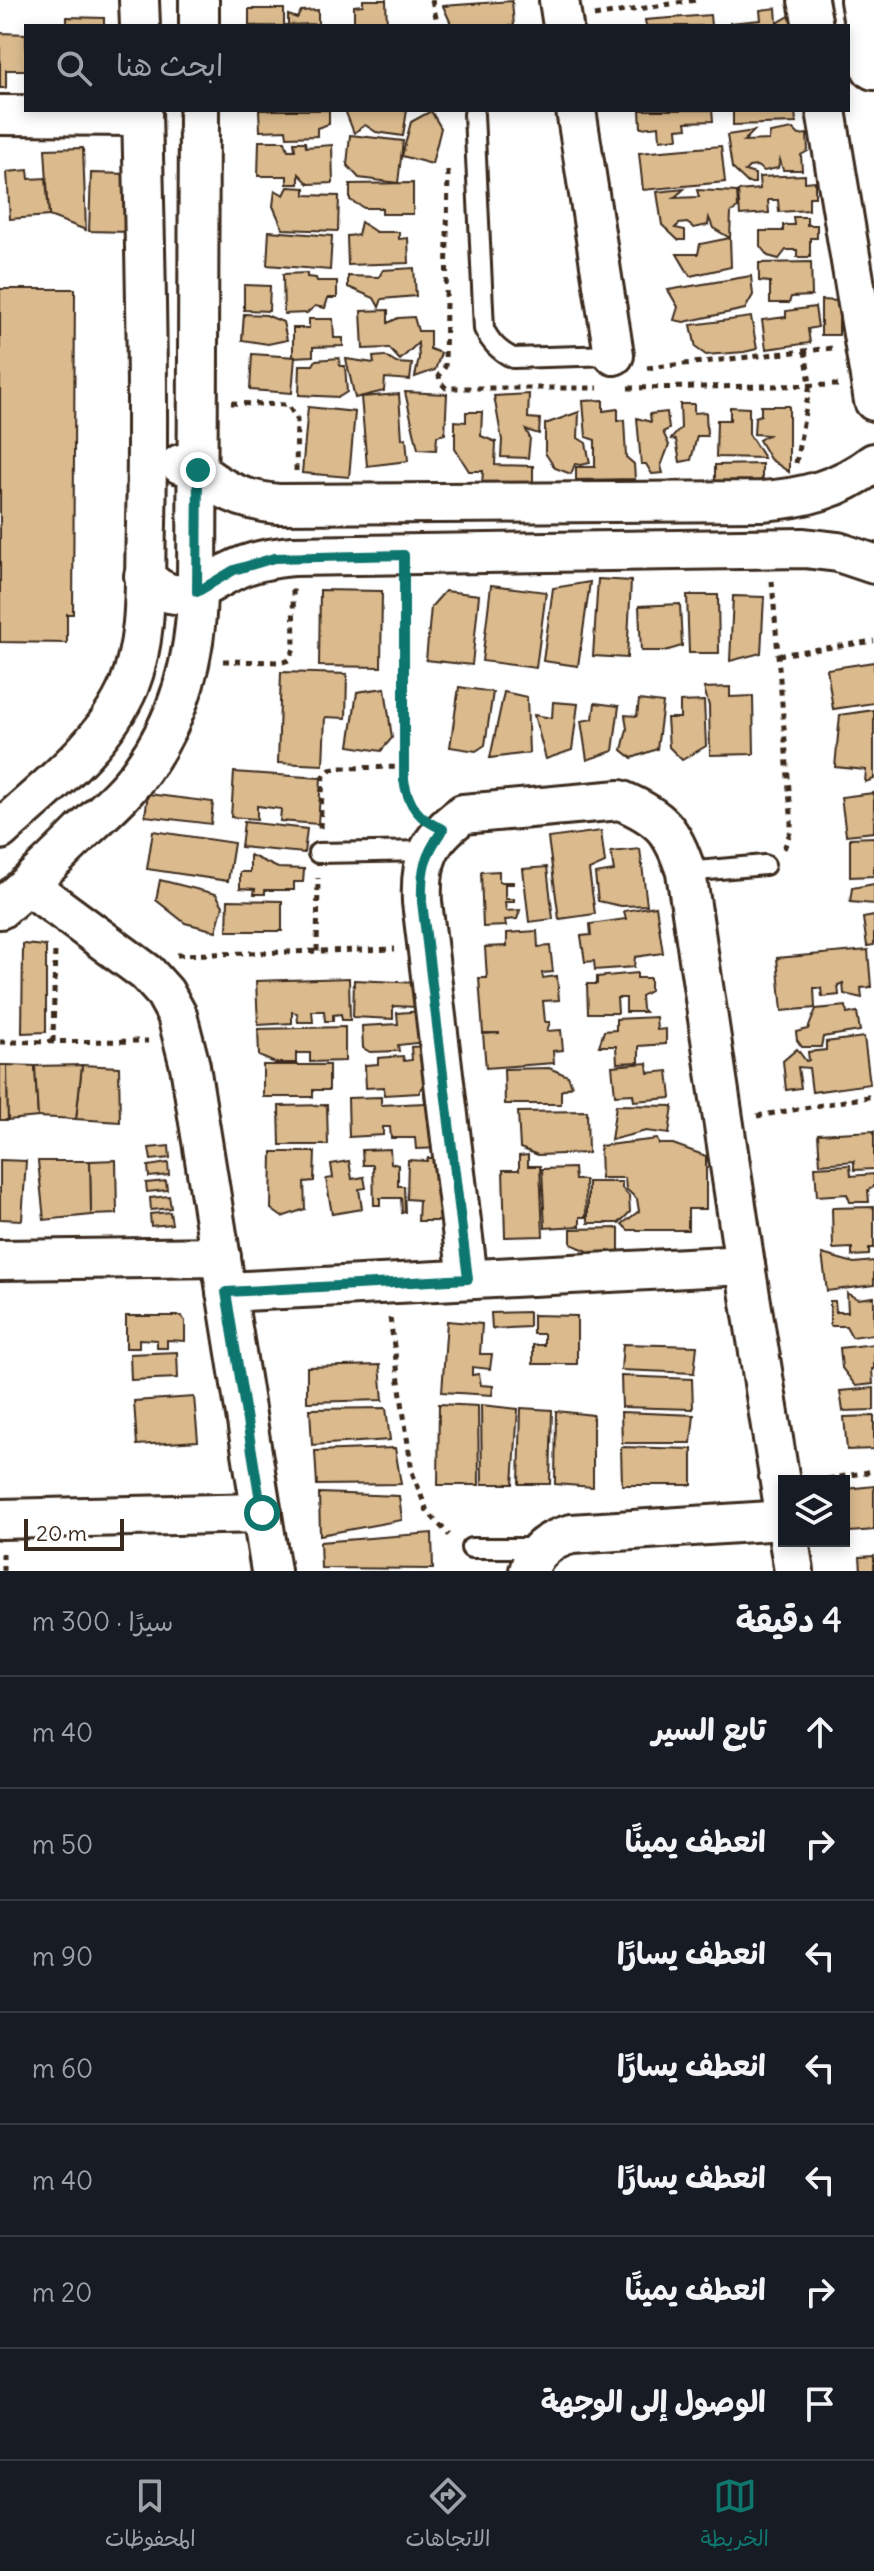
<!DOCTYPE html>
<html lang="ar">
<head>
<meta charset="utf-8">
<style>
	:root { --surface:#171b24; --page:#242831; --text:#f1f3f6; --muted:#9ea1a6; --line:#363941; --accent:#0f766e }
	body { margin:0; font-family:Delius,"Playpen Sans Arabic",sans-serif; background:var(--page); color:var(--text); direction:rtl }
	.controls { position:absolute; right:24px; bottom:24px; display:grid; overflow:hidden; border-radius:0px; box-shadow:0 4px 12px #0003 }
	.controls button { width:72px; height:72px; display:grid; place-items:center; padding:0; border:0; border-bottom:2px solid var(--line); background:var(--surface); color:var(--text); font:40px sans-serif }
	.scale { position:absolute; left:24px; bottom:20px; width:100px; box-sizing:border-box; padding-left:8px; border:4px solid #3b2a1e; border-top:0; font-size:22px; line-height:28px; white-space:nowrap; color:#3b2a1e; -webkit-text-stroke:6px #fff; paint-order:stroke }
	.stop { position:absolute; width:24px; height:24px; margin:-18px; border:6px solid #0f766e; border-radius:50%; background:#fff }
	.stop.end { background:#0f766e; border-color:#fff; box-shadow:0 2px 8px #0008 }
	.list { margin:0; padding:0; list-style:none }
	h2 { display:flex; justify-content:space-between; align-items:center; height:104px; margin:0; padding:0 32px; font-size:34px }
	h2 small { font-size:26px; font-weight:400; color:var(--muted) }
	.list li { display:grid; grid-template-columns:52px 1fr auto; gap:24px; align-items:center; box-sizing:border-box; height:112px; padding:0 32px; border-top:2px solid var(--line) }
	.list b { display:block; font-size:30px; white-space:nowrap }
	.list em { font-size:26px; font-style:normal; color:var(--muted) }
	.icon { flex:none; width:44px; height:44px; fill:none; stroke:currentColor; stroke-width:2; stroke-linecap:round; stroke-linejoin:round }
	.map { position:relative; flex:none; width:874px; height:1571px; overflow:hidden; direction:ltr }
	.search { position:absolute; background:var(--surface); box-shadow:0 4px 12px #0003; left:24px; right:24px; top:24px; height:88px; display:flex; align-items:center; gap:20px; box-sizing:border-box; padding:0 28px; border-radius:0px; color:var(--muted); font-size:30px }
	.sheet { height:888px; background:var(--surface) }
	nav { display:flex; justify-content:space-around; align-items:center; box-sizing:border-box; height:112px; border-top:2px solid var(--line); background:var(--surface); font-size:22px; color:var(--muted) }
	nav a { display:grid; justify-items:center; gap:4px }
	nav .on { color:var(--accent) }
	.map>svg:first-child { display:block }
	.building { fill:#dbbb8e; stroke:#3b2a1e; stroke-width:2 }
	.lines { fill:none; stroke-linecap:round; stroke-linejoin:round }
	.lane-casing { stroke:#3b2a1e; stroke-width:24 }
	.street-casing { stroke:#3b2a1e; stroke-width:44 }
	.secondary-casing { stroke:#3b2a1e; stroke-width:50 }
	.path { stroke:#3b2a1e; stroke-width:5; stroke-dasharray:6 6; stroke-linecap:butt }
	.lane { stroke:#fff; stroke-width:18 }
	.street { stroke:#fff; stroke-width:38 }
	.secondary { stroke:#fff; stroke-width:44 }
	.route { stroke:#0f766e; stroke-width:10 }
</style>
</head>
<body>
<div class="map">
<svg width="874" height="1571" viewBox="0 0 874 1571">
	<rect width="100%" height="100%" fill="#fff"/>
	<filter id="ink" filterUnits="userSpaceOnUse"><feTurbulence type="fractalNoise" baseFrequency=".0125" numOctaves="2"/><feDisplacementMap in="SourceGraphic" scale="16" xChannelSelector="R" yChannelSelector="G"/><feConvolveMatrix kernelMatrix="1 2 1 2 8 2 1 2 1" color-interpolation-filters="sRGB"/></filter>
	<g filter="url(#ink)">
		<g class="building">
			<polygon points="363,0 386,0 387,26 354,26 354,6 363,5"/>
			<polygon points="512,1 514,26 452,26 443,6"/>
			<polygon points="776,8 777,23 793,14 804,26 730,26 730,23 761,20 760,10"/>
			<polygon points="249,9 284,9 284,25 288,25 288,15 297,18 301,11 318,10 318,24 249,26"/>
			<polygon points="710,15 711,26 646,26 645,20"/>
			<polygon points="67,17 104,18 104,26 67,26"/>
			<polygon points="0,33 26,34 26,70 6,70 6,88 0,88"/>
			<polygon points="259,110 329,110 329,124 317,128 317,136 287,137 286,130 260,131"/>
			<polygon points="345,110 407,110 403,136 376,132 365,125 354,133"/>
			<polygon points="640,110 712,110 713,121 686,122 687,128 677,129 678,138 660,140 659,126 641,128"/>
			<polygon points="733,110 795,110 796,123 733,125"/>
			<polygon points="431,111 441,128 432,164 402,156 411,122"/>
			<polygon points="793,129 799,135 807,134 808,151 801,155 802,170 783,170 780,160 778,168 764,171 757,166 749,167 745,171 755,174 755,183 748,183 732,168 727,135 754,131 744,141 769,140 770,133"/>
			<polygon points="350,135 403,141 398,183 359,178 347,165"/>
			<polygon points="259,141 285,141 288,150 295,150 294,142 305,142 306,147 332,145 333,183 309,184 299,174 299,184 287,184 287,176 258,176"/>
			<polygon points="721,146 725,182 643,190 639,153"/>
			<polygon points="83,148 86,230 49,216 45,149"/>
			<polygon points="28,170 29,179 46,178 49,216 10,219 7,172"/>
			<polygon points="91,173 130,174 128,232 89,231"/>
			<polygon points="805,175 805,182 815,181 815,197 809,197 809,210 779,212 778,200 768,200 769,213 740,215 738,191 760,189 759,177"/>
			<polygon points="413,183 413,214 382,214 382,208 364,208 350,200 350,184"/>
			<polygon points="288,187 305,188 305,195 339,196 338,231 283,229 273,206 275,190 284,195"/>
			<polygon points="684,189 674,198 699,197 697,190 737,192 738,208 731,212 730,238 713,228 709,218 708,225 694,228 687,223 679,224 675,228 685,230 685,240 678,240 662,225 657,192"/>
			<polygon points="793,217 807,217 807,225 817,225 817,238 810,238 810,257 797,257 797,250 786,250 779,259 768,256 760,246 760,231 783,231 783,225 794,225"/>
			<polygon points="361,222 376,232 399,232 399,239 408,238 409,263 348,265 347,236 358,235"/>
			<polygon points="269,231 332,236 330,270 267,265"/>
			<polygon points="730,238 731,267 690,276 677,254 698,254 700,244"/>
			<polygon points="811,262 812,296 791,297 789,303 770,303 770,282 759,281 759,263"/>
			<polygon points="414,268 416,296 382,299 379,307 374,298 348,287 348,276 379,277 383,270"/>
			<polygon points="307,273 307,277 316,278 317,281 337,281 337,298 328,298 325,308 315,306 307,313 284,314 283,274"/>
			<polygon points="751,276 753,295 745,309 684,322 674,320 678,307 668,290"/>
			<polygon points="244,285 270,286 269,311 244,310"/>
			<polygon points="0,289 75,289 73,614 67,614 67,643 0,642"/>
			<polygon points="821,300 839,301 839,335 821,335"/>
			<polygon points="815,307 818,327 808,329 810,343 766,349 762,320 786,317 786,311"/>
			<polygon points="388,310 388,323 398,318 414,317 418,331 430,331 430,349 441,353 435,370 415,377 419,358 418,343 400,360 389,348 363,349 361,311"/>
			<polygon points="244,314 266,315 283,322 287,340 268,344 242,340"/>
			<polygon points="751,317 757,349 744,352 706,355 696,348 691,325"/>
			<polygon points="309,319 333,319 334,338 343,338 343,346 313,347 313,356 293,357 293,328 309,328"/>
			<polygon points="252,354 295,357 292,393 250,390"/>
			<polygon points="385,356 396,363 412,364 410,380 385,378 384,391 355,398 346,359 374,363 373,357"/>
			<polygon points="339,358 340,366 345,366 347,392 339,397 299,395 300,365 313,365 316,360"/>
			<polygon points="405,392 447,394 445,434 437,436 436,450 418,449"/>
			<polygon points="399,394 402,439 406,438 408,461 367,466 361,397"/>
			<polygon points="529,394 528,418 540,419 539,434 526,430 530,438 528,458 501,457 502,440 494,396"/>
			<polygon points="603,400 603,411 618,409 618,421 624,420 626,457 634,464 635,479 576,480 576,467 595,467 595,440 586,437 583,401"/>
			<polygon points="680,404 694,404 694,413 706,412 707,436 697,436 691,460 680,462 676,440 671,439 681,428"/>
			<polygon points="761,406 789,406 789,472 770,459 759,440 768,435 754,434 755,417 761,415"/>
			<polygon points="308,407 355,412 349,477 302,473"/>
			<polygon points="730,407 749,408 749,434 764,458 716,457 717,420 730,420"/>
			<polygon points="466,412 482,412 481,436 496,442 495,465 533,466 533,488 482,485 483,471 469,471 455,449 455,421 466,422"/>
			<polygon points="579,412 578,438 586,443 590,463 581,465 575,464 571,474 555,468 545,453 545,424"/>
			<polygon points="667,412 669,429 663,432 669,445 661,466 663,473 652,474 646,464 641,464 637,418 651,422 650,414"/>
			<polygon points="762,464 762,489 715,489 715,465"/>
			<polygon points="598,579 631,581 627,658 593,656"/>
			<polygon points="590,582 578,666 543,661 553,588"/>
			<polygon points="491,585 546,592 536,668 482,661"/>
			<polygon points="320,590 382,591 381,667 319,666"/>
			<polygon points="445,591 479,595 472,665 426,660 431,607"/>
			<polygon points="687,595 718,595 719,653 689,653"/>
			<polygon points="733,596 764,597 761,653 730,661"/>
			<polygon points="680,604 682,646 665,651 641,651 639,606"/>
			<polygon points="874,662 874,703 833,709 827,669"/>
			<polygon points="281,672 347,674 346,718 325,717 323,765 278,763"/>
			<polygon points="459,687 493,692 485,745 476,751 450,747"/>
			<polygon points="730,687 730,697 753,696 754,754 710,755 709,706 704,688"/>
			<polygon points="385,688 392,738 381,751 349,746 357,692"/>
			<polygon points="504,692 527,697 529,753 490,758"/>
			<polygon points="639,700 663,703 657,749 632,758 622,750 627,729 625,715 637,716"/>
			<polygon points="704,701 706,746 682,760 669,747 667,718 680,718 680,702"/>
			<polygon points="553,702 578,704 572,750 546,759 534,715 552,718"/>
			<polygon points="595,703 619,706 613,751 587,760 581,721 593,719"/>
			<polygon points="874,710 874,779 865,782 866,770 835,767 840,715"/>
			<polygon points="234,772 321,778 318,824 280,821 281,809 257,806 257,819 231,817"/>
			<polygon points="874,793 874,832 846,835 841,797"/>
			<polygon points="148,794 213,802 211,824 145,816"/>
			<polygon points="244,822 307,829 304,853 241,847"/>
			<polygon points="153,831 234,843 228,881 147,869"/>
			<polygon points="601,831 605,863 589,870 595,914 559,919 548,838"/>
			<polygon points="874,837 874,876 850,877 850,838"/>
			<polygon points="640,849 647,905 621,906 598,901 595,874 614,871 611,852"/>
			<polygon points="250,855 278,868 304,869 303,882 294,882 294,890 265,890 265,894 254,894 255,889 240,888 240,872 250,872"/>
			<polygon points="547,867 553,919 529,922 523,869"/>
			<polygon points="499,871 499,882 513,882 513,884 505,884 505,899 514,899 514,902 505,902 506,911 520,910 517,919 505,920 506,926 483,927 481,872"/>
			<polygon points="160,880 216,894 223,906 216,931 185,923 156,900"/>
			<polygon points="874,884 874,904 850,902 852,888"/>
			<polygon points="228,900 282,901 282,931 227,931"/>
			<polygon points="656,906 663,953 635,957 634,967 595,970 594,961 585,962 581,936 591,935 590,924 626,919 624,911"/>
			<polygon points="874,916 874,945 867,946 863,918"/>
			<polygon points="537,931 538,947 550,946 553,972 542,973 543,978 557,976 559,1000 543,1001 545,1022 550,1022 547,1031 561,1030 563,1050 553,1051 554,1063 486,1068 483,1034 500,1033 483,1033 479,978 487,978 485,947 507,946 507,933"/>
			<polygon points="23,944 46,946 46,1032 22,1033"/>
			<polygon points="868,950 871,987 861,988 862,998 844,994 843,983 838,985 839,995 822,997 821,988 814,988 815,1008 782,1011 777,958"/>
			<polygon points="637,973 637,978 650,978 650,991 641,996 642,1009 645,1012 626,1012 626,998 617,998 618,1013 588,1013 587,984 597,984 597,977"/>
			<polygon points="349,978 350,1020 342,1020 341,1014 333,1015 333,1021 325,1021 324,1011 312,1011 313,1022 298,1022 297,1013 292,1012 292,1023 258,1025 256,981"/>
			<polygon points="354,980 419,983 418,1007 393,1006 393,1019 353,1017"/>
			<polygon points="846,1006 847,1014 857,1012 860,1031 823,1037 821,1047 802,1047 797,1040 796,1032 808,1029 816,1009"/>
			<polygon points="422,1011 424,1042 398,1045 399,1051 370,1052 363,1048 362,1026 398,1024 397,1013"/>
			<polygon points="656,1017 657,1030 666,1029 666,1044 639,1046 639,1062 617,1063 616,1046 599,1046 604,1031 616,1030 616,1019"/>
			<polygon points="345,1027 345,1061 310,1062 310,1053 296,1053 296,1063 275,1063 259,1056 258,1029"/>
			<polygon points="864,1037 870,1084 812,1092 809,1068 798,1067 801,1088 786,1090 783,1061 797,1049 806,1061 809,1060 808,1052 826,1050 826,1042"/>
			<polygon points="426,1046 434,1087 421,1088 419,1093 384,1095 384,1087 366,1088 365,1065 378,1064 378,1058 403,1056 404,1061 412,1060 411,1047"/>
			<polygon points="647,1063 648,1073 668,1071 671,1098 634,1101 633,1094 615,1095 612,1066"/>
			<polygon points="0,1065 7,1065 8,1120 0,1120"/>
			<polygon points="7,1065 35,1066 38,1117 8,1120"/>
			<polygon points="82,1065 119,1067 120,1122 76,1119"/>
			<polygon points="82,1065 76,1119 38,1117 35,1066"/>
			<polygon points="263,1065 329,1065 329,1090 313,1090 313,1097 263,1097"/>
			<polygon points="549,1068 568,1076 572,1086 561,1091 561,1104 505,1104 504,1069"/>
			<polygon points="441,1092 443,1148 416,1149 415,1138 391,1138 390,1127 383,1127 383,1135 349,1137 348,1098 381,1097 381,1105 425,1103 424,1093"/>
			<polygon points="327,1105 328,1145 280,1145 279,1106"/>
			<polygon points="616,1105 673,1106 669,1134 646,1131 611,1140"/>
			<polygon points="587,1111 588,1153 538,1155 520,1148 518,1112"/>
			<polygon points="874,1131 874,1169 854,1170 854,1161 820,1164 818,1134"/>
			<polygon points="657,1139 659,1144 673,1144 706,1156 706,1209 688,1209 688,1230 628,1230 622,1224 639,1211 637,1199 626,1189 625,1178 601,1178 600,1146"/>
			<polygon points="169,1146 170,1158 151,1160 149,1148"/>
			<polygon points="390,1149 391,1163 398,1165 398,1186 404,1186 405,1212 402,1213 401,1198 380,1198 380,1205 374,1205 373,1165 363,1165 362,1150"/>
			<polygon points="272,1152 315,1152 314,1181 304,1182 305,1209 282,1217 271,1209"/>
			<polygon points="528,1155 528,1166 540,1166 543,1236 505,1237 503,1170 519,1170 519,1156"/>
			<polygon points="428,1158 441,1158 444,1221 418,1221 419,1200 407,1199 408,1160 427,1161"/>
			<polygon points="0,1160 26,1161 22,1220 0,1219"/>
			<polygon points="116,1160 117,1214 91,1215 90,1161"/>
			<polygon points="38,1161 90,1161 91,1215 44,1220"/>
			<polygon points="349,1161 352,1179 364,1177 366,1188 359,1189 362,1209 332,1214 326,1179 333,1178 331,1164"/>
			<polygon points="168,1163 169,1175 149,1177 148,1166"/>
			<polygon points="850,1165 851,1176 874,1174 874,1187 868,1190 869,1202 850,1202 847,1194 817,1196 815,1167"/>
			<polygon points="574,1168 575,1180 585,1180 586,1217 580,1217 580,1226 545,1228 542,1169"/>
			<polygon points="166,1181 167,1190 147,1192 146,1183"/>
			<polygon points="588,1182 622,1182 622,1188 629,1196 630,1212 619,1223 588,1223"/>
			<polygon points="169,1196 171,1208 151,1210 150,1198"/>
			<polygon points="874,1207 874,1248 869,1248 869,1255 852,1256 852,1248 833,1249 832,1208"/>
			<polygon points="170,1212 172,1224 151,1226 150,1214"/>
			<polygon points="619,1228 619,1252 590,1252 571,1244 571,1229"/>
			<polygon points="822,1254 854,1263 874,1261 874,1285 827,1291"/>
			<polygon points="847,1293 858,1299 874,1297 874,1334 852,1337 846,1326 830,1326 830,1301 835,1301 836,1312 848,1312"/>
			<polygon points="529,1312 529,1327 492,1329 491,1313"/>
			<polygon points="533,1315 577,1316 577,1364 533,1364 533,1345 544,1345 544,1334 533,1334"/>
			<polygon points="126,1316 181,1316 185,1321 185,1341 167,1340 167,1348 157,1348 157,1340 139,1339 139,1348 126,1348"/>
			<polygon points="447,1321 482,1324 480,1354 492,1354 490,1369 472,1367 472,1375 479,1374 481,1385 493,1386 492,1395 442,1392"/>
			<polygon points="623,1344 697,1346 694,1373 621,1370"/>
			<polygon points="874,1344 874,1369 872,1369 873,1384 856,1386 842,1368 840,1348"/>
			<polygon points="177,1352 178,1378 131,1380 130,1354"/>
			<polygon points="380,1365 383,1400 307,1402 307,1367"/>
			<polygon points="621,1376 692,1379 693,1409 622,1407"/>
			<polygon points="874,1388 874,1410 843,1411 840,1391"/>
			<polygon points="194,1397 198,1441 137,1445 134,1401"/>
			<polygon points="439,1404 478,1406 479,1485 438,1485"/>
			<polygon points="481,1405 518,1409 513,1484 482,1484"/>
			<polygon points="386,1408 390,1440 312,1445 310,1409"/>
			<polygon points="521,1408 552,1410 550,1484 519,1484"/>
			<polygon points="556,1411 593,1415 593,1487 555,1484"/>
			<polygon points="621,1412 694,1415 691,1443 622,1443"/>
			<polygon points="874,1416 874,1449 847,1450 844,1417"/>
			<polygon points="621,1447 692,1449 692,1485 622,1485"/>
			<polygon points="395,1448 401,1484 317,1485 315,1451"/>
			<polygon points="874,1486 874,1530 850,1532 846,1489"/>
			<polygon points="319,1493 399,1496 402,1520 320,1535"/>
			<polygon points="432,1533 433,1569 321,1568 320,1542"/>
			<polygon points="874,1556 874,1571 861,1571 860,1557"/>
		</g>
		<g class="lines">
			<g class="lane-casing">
				<g id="lane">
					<path d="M474,114L484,329C491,343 499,351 513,358L614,355"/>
					<polyline points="318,853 428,851"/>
					<polyline points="686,872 765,865"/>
					<polyline points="471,1548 541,1548"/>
				</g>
			</g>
			<g class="street-casing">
				<g id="street">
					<polyline points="139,0 140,26"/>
					<polyline points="559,0 563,26"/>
					<polyline points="808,0 813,26"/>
					<polyline points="199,26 199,0"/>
					<polyline points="576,110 614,355"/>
					<polyline points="826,110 874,401"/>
					<polyline points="0,115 142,116"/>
					<path d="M180,464C195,466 205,478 218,485C237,497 256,502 278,504L762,501C804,498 840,489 874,463"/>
					<path d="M144,576C177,611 199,588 232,571C251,561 272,558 293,556L804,548L838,552L874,564"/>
					<path d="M0,830C46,788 104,745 129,686C149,635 144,578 146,524C149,386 145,248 142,110"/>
					<polyline points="28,885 147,973 165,993 177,1015 190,1066 271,1571"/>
					<path d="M0,909C28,885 55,859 81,833C102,813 125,794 141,771C180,718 196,656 197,592L199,110"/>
					<polyline points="0,1260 221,1257"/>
					<path d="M468,1279L422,902C420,859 428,840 463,814L620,800C661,817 673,831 686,872L745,1265L784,1507"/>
					<polyline points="226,1292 745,1265"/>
					<polyline points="0,1519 262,1513"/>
					<polyline points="789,1541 794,1571"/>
					<path d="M529,1571C534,1549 552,1539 572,1534L784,1520"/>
				</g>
			</g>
			<g class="secondary-casing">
				<polyline id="secondary" points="863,0 874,67"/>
			</g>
			<g class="path">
				<polyline points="432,0 438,26"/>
				<polyline points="594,16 696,0"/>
				<polyline points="448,171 445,367 439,375 440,382 446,388 598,388"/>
				<polyline points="647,368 832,348"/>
				<polyline points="628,388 838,385"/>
				<polyline points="231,403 288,405 297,419 296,471"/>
				<polyline points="796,463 810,384 805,350"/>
				<polyline points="772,581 791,814 791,830 784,849"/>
				<polyline points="404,588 404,780 406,794 416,811"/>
				<polyline points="778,655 874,641"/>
				<polyline points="223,661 283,662 289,660 294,649 293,589"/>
				<polyline points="320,828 323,777 330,770 340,768 404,767"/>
				<polyline points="317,951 318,878"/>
				<polyline points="177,955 395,949"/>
				<polyline points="0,1042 148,1041"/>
				<polyline points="53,1042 55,947"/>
				<polyline points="757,1116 874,1096"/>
				<polyline points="390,1318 412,1472 427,1511 449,1535"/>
				<polyline points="816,1481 874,1471"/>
				<polyline points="3,1571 3,1552"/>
			</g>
			<use href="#lane" class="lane"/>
			<use href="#street" class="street"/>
			<use href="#secondary" class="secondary"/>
		</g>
	</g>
	<g class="lines" filter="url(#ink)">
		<path class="route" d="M198,470L197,592L234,570L274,558L404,555V780C408,805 419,820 443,829C424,857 421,868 422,902L468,1279L226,1292L262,1513"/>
	</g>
</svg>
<div class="controls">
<button><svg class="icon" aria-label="layers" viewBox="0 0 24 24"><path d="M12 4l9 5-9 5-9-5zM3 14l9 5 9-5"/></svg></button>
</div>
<div class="scale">20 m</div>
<div class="stop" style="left:262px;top:1513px"></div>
<div class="stop end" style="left:198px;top:470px"></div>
<div class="search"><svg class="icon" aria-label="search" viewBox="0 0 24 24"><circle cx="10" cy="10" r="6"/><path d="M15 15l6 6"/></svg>ابحث هنا</div>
</div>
<section class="sheet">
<h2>4 دقيقة<small>سيرًا · 300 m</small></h2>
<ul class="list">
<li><svg class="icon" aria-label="ahead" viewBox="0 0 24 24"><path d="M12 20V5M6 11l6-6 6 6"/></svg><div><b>تابع السير</b></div><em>40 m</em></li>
<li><svg class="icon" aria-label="right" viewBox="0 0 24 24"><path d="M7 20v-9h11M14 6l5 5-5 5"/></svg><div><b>انعطف يمينًا</b></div><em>50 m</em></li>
<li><svg class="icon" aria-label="left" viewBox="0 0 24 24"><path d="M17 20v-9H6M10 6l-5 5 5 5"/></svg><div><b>انعطف يسارًا</b></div><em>90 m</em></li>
<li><svg class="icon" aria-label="left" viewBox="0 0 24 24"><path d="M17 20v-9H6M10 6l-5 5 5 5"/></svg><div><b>انعطف يسارًا</b></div><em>60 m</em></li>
<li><svg class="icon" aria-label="left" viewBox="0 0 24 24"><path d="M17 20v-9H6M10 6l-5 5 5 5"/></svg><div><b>انعطف يسارًا</b></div><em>40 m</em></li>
<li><svg class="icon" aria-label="right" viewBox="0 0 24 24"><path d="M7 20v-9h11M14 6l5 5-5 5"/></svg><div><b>انعطف يمينًا</b></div><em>20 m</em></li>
<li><svg class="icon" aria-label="arrive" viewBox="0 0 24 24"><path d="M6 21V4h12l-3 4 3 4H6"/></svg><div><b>الوصول إلى الوجهة</b></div></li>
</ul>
</section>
<nav>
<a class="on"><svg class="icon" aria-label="map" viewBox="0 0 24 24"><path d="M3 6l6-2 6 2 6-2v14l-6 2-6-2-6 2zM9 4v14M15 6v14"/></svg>الخريطة</a>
<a><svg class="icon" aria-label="directions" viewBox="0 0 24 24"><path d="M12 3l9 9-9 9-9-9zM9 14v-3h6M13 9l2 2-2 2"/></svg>الاتجاهات</a>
<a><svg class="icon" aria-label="saved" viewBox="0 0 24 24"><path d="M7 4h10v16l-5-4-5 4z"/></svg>المحفوظات</a>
</nav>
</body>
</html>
